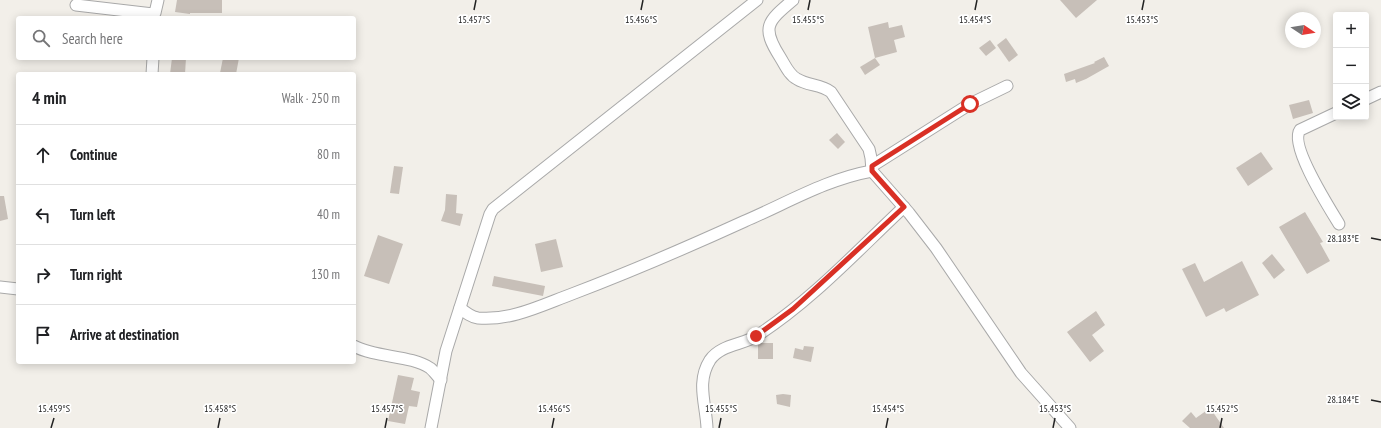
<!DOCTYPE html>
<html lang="en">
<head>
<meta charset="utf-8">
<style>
	:root { --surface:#fff; --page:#f6f6f6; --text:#202124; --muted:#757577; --line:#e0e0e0 }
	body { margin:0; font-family:"PT Sans Narrow",sans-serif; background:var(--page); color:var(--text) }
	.controls { position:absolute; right:12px; top:12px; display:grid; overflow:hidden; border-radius:4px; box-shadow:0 2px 10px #0003 }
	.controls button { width:36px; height:36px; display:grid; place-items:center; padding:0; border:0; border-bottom:1px solid var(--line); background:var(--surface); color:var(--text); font:20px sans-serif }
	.compass { position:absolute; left:1285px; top:12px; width:36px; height:36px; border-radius:50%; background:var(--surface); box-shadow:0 2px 10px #0003; rotate:102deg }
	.stop { position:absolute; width:12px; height:12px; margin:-9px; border:3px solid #d93025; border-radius:50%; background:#fff }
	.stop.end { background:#d93025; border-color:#fff; box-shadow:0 1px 4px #0008 }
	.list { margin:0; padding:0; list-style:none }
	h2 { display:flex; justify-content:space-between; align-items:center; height:52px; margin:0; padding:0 16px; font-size:17px }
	h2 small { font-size:13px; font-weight:400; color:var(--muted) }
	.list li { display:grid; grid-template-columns:26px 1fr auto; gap:12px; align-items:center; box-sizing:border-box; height:60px; padding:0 16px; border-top:1px solid var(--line) }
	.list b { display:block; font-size:15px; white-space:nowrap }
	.list em { font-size:13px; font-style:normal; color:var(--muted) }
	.icon { flex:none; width:22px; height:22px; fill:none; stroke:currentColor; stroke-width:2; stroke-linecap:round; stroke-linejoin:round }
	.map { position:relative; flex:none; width:1381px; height:428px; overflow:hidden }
	.search { position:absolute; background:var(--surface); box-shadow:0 2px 10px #0003; left:16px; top:16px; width:340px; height:44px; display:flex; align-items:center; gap:10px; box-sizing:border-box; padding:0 14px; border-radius:4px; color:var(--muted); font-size:15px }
	.panel { position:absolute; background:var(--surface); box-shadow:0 2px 10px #0003; left:16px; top:72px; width:340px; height:292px; border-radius:4px }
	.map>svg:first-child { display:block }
	.building { fill:#c7bfb8 }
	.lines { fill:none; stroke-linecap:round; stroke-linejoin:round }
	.minor-casing { stroke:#a9a9a9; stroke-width:13 }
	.minor { stroke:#fff; stroke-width:11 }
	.route { stroke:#d93025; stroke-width:5 }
	.ticks { fill:none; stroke:#222; stroke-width:1.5 }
	.ticks-label { font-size:10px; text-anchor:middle; fill:#222; stroke:#fff; stroke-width:3.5; stroke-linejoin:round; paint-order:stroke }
</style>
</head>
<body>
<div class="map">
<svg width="1381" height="428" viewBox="0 0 1381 428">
	<rect width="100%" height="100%" fill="#f2efe9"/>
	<g class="building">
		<polygon points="177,0 222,0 222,13 190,13 190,14 175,12"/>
		<polygon points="1060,0 1097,0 1076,18"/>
		<polygon points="888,22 889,28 902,25 905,37 894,40 897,52 875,58 868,27"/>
		<polygon points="1006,38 1018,55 1009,62 997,45"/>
		<polygon points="990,40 996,48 986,56 979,48"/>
		<polygon points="1104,57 1109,66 1086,79 1076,83 1075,79 1066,82 1064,74 1095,63 1094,62"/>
		<polygon points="172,58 186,58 185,74 170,74"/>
		<polygon points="223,58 239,58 236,74 220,73"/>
		<polygon points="875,58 880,65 865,75 860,67"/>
		<polygon points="1309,100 1313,113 1293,119 1289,105"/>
		<polygon points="837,133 845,142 838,149 829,140"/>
		<polygon points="1261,152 1273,169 1248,186 1236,168"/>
		<polygon points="394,166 403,167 399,194 390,193"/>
		<polygon points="446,194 457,195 456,213 463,214 460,226 441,221 445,210"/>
		<polygon points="0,196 4,196 8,219 0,221"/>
		<polygon points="1305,212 1323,242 1320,243 1330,261 1307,274 1279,227"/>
		<polygon points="378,235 403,244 389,284 364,276"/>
		<polygon points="556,239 563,267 541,272 535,244"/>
		<polygon points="1272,254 1285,270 1274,279 1262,263"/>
		<polygon points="1242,261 1259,295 1226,312 1224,308 1206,317 1182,269 1195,263 1204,282"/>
		<polygon points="494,276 545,286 543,296 492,286"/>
		<polygon points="1096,311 1105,325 1092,335 1104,351 1090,362 1067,332"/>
		<rect x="758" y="343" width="15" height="16"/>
		<polygon points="804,346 814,347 811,362 793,358 795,348 803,350"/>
		<polygon points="398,375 414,378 411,390 420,392 417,407 409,406 405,424 388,421"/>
		<polygon points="783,394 791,395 790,407 777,404 776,395"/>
		<polygon points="1210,408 1224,428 1190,428 1182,421 1191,412 1196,418"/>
	</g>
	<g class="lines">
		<g class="minor-casing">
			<g id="minor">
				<path d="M793,0C767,22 761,27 780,57C785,65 789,75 797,79C808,86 821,84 831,92L869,149L871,158L872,171L909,213L936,248L1021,373L1070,428"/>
				<polyline points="76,5 153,14 155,13 158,0"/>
				<polyline points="152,74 153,58"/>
				<polyline points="1366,99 1381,92"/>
				<path d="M1336,113L1300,130C1289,145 1330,209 1339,224"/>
				<polyline points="872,166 970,104 1007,86"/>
				<polyline points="0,287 18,289"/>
				<path d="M460,308C466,313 471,317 478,318C511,321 542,305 572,294C630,272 688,247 745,221C787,203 827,179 872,171"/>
				<path d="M354,346C376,358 411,355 430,368C434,371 437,376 441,380"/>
				<polyline points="431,428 446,351 490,214 493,209 757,0"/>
				<path d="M707,428C706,404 696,382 710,360C721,344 744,345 758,335C812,300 857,251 904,207"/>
			</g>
		</g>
		<use href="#minor" class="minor"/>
	</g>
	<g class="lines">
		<polyline class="route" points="756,336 793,309 904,207 872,171 872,166 970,104"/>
	</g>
	<path class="ticks" d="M474,10L476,0M641,10L643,0M808,10L810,0M975,10L977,0M1142,10L1144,0M1371,238L1381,240M1371,400L1381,402M51,428L54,418M218,428L220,418M385,428L387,418M552,428L554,418M719,428L721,418M886,428L888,418M1053,428L1055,418M1220,428L1222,418"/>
	<g class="ticks-label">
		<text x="474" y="23">15.457°S</text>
		<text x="641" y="23">15.456°S</text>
		<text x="808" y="23">15.455°S</text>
		<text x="975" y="23">15.454°S</text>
		<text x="1142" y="23">15.453°S</text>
		<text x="1343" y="242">28.183°E</text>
		<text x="1343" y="403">28.184°E</text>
		<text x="54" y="412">15.459°S</text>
		<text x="220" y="412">15.458°S</text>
		<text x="387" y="412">15.457°S</text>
		<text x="554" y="412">15.456°S</text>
		<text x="721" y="412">15.455°S</text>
		<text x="888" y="412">15.454°S</text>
		<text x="1055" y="412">15.453°S</text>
		<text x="1222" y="412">15.452°S</text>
	</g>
</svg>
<div class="controls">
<button>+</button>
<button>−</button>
<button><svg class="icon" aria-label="layers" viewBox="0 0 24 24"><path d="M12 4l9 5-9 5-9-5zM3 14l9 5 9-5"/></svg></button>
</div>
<svg class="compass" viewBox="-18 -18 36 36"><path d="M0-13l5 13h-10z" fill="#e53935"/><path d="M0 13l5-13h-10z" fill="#757577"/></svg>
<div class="stop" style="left:970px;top:104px"></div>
<div class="stop end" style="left:756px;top:336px"></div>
<div class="search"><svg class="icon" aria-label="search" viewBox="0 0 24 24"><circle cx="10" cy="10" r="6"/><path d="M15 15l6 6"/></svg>Search here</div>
<section class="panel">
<h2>4 min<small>Walk · 250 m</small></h2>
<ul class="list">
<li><svg class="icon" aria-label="ahead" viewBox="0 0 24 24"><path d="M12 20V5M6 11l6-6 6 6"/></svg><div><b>Continue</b></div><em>80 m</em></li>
<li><svg class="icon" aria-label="left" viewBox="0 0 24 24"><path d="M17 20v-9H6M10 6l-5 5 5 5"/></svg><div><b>Turn left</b></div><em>40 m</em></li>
<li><svg class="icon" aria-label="right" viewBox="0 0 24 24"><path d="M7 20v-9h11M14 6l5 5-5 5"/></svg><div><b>Turn right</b></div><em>130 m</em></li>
<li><svg class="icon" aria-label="arrive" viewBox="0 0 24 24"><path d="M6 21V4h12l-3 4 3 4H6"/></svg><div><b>Arrive at destination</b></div></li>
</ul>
</section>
</div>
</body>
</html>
